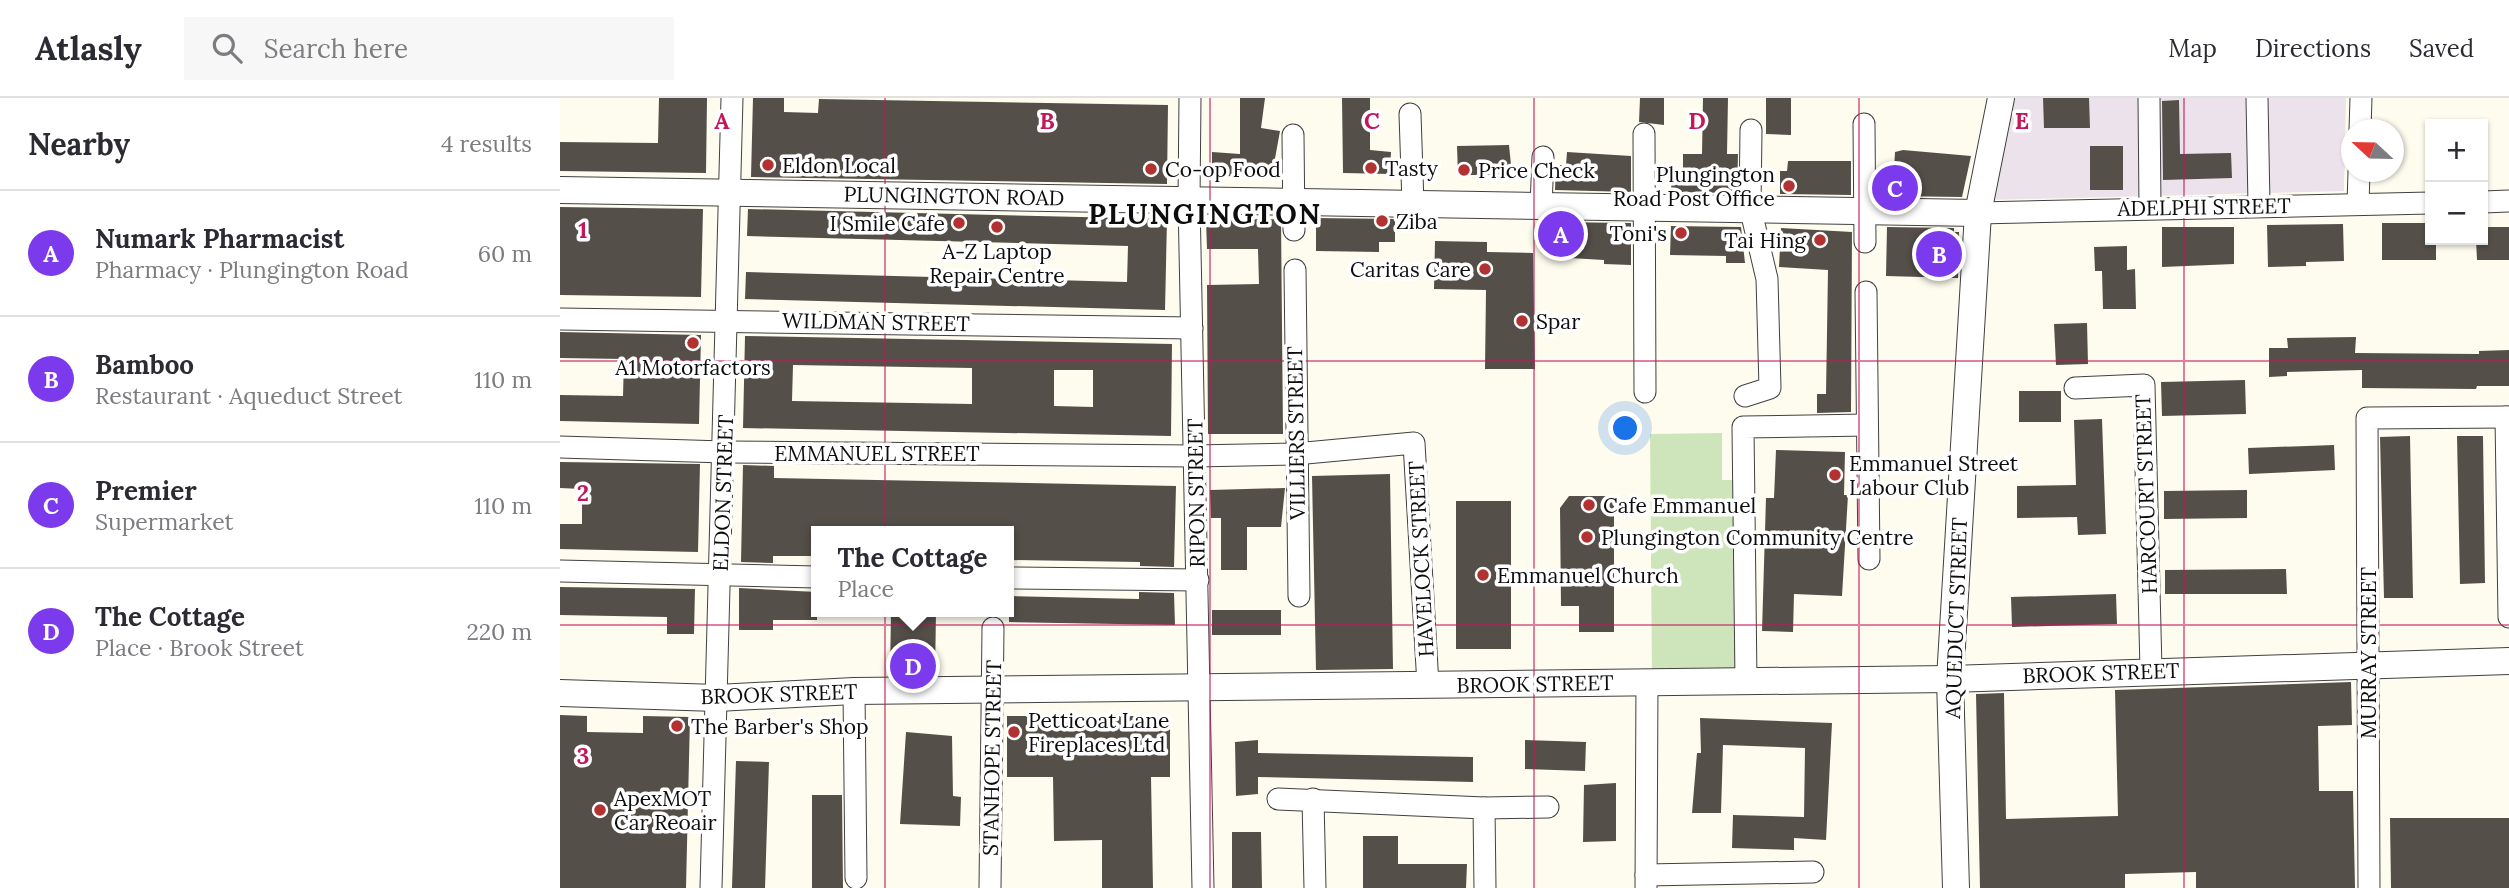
<!DOCTYPE html>
<html lang="en">
<head>
<meta charset="utf-8">
<style>
	:root { --surface:#fff; --page:#f7f7f7; --text:#2b2b33; --muted:#7c7c81; --line:#e1e1e2; --accent:#7c3aed }
	body { margin:0; font-family:Lora,serif; background:var(--page); color:var(--text) }
	.controls { position:absolute; right:21px; top:21px; display:grid; overflow:hidden; border-radius:0px; box-shadow:0 2px 5px #0004 }
	.controls button { width:63px; height:63px; display:grid; place-items:center; padding:0; border:0; border-bottom:2px solid var(--line); background:var(--surface); color:var(--text); font:35px sans-serif }
	.compass { position:absolute; left:1781px; top:21px; width:63px; height:63px; border-radius:50%; background:var(--surface); box-shadow:0 2px 5px #0004; rotate:292deg }
	.you { position:absolute; left:1066px; top:331px; width:24px; height:24px; margin:-18px; border:5px solid #fff; border-radius:50%; background:#1a73e8; box-shadow:0 0 0 10px #1a73e833 }
	.badge { display:grid; place-items:center; width:46px; height:46px; border-radius:50%; background:var(--accent); color:#fff; font-size:23px; font-weight:700 }
	.pin { position:absolute; translate:-50% -50%; border:4px solid #fff; box-shadow:0 2px 7px #0006 }
	.popup { position:absolute; left:251px; top:428px; width:203px; height:91px; box-sizing:border-box; display:grid; place-content:center; border-radius:0px; background:var(--surface); filter:drop-shadow(0 2px 5px #0005); font-size:23px; white-space:nowrap; color:var(--muted) }
	.popup b { font-size:26px; color:var(--text) }
	.popup::after { content:''; position:absolute; left:50%; top:100%; margin-left:-14px; border:14px solid transparent; border-top-color:var(--surface) }
	.list { margin:0; padding:0; list-style:none }
	h2 { display:flex; justify-content:space-between; align-items:center; height:91px; margin:0; padding:0 28px; font-size:30px }
	h2 small { font-size:23px; font-weight:400; color:var(--muted) }
	.list li { display:grid; grid-template-columns:46px 1fr auto; gap:21px; align-items:center; box-sizing:border-box; height:126px; padding:0 28px; border-top:2px solid var(--line) }
	.list b { display:block; font-size:26px; white-space:nowrap }
	.list p { margin:0; font-size:23px; white-space:nowrap; color:var(--muted) }
	.list em { font-size:23px; font-style:normal; color:var(--muted) }
	.icon { flex:none; width:38px; height:38px; fill:none; stroke:currentColor; stroke-width:2; stroke-linecap:round; stroke-linejoin:round }
	.map { position:relative; flex:none; width:1949px; height:790px; overflow:hidden }
	header { display:flex; align-items:center; gap:42px; box-sizing:border-box; height:98px; padding:0 35px; background:var(--surface); border-bottom:2px solid var(--line) }
	header strong { font-size:33px }
	nav { display:flex; gap:38px; margin-inline-start:auto; font-size:24px }
	.search { width:490px; height:63px; background:var(--page); display:flex; align-items:center; gap:18px; box-sizing:border-box; padding:0 24px; border-radius:0px; color:var(--muted); font-size:26px }
	main { display:flex }
	aside { flex:1; background:var(--surface) }
	.map>svg:first-child { display:block }
	.industrial { fill:#ebe2eb }
	.green { fill:#cee5bb }
	.building { fill:#554f4a; fill-rule:evenodd }
	.lines { fill:none; stroke-linecap:round; stroke-linejoin:round }
	.minor-casing { stroke:#404040; stroke-width:23 }
	.tertiary-casing { stroke:#404040; stroke-width:28 }
	.minor { stroke:#fff; stroke-width:21 }
	.tertiary { stroke:#fff; stroke-width:26 }
	.grid { fill:none; stroke:#c2185b; stroke-width:2; stroke-opacity:0.55 }
	.poi-dot { fill:#b13230; stroke:#fff; stroke-width:2.5 }
	.labels { text-anchor:middle; dominant-baseline:central; stroke-width:7; stroke-linejoin:round; paint-order:stroke }
	.poi-label { font-size:21px; fill:#0d0d0d; stroke:#fff; text-anchor:start }
	.street-label { font-size:21px; fill:#0d0d0d; stroke:#fff }
	.district-label { font-size:28px; font-weight:bold; letter-spacing:2px; fill:#0d0d0d; stroke:#fff }
	.grid-label { font-size:23px; text-anchor:middle; font-weight:bold; fill:#c2185b; stroke:#fff; stroke-width:7; stroke-linejoin:round; paint-order:stroke }
</style>
</head>
<body>
<header>
<strong>Atlasly</strong>
<div class="search"><svg class="icon" aria-label="search" viewBox="0 0 24 24"><circle cx="10" cy="10" r="6"/><path d="M15 15l6 6"/></svg>Search here</div>
<nav><a>Map</a><a>Directions</a><a>Saved</a></nav>
</header>
<main>
<aside>
<h2>Nearby<small>4 results</small></h2>
<ul class="list">
<li><span class="badge">A</span><div><b>Numark Pharmacist</b><p>Pharmacy · Plungington Road</p></div><em>60 m</em></li>
<li><span class="badge">B</span><div><b>Bamboo</b><p>Restaurant · Aqueduct Street</p></div><em>110 m</em></li>
<li><span class="badge">C</span><div><b>Premier</b><p>Supermarket</p></div><em>110 m</em></li>
<li><span class="badge">D</span><div><b>The Cottage</b><p>Place · Brook Street</p></div><em>220 m</em></li>
</ul>
</aside>
<div class="map">
<svg width="1949" height="790" viewBox="0 0 1949 790">
	<rect width="100%" height="100%" fill="#fefcee"/>
	<polygon class="industrial" points="1451,0 1786,0 1784,93 1429,102"/>
	<polygon class="green" points="1162,335 1162,382 1180,382 1181,579 1092,580 1090,336"/>
	<g class="building">
		<polygon points="99,0 147,0 146,75 0,73 0,44 98,45"/>
		<polygon points="193,0 224,0 224,14 258,15 259,1 608,7 607,86 191,79"/>
		<polygon points="680,0 705,0 701,30 720,33 714,66 710,76 652,79 652,54 680,56"/>
		<polygon points="782,0 810,0 810,52 831,54 830,76 783,75"/>
		<polygon points="1080,0 1104,0 1104,27 1079,24"/>
		<polygon points="1143,0 1168,0 1167,56 1178,56 1177,95 1111,94 1112,70 1123,70 1123,56 1142,56"/>
		<polygon points="1206,0 1231,0 1231,37 1206,36"/>
		<polygon points="1483,0 1529,0 1530,30 1484,30"/>
		<polygon points="1619,2 1620,56 1671,55 1672,80 1603,82 1602,3"/>
		<polygon points="949,47 952,77 898,77 897,48"/>
		<rect x="1530" y="48" width="33" height="44"/>
		<polygon points="1343,52 1411,58 1402,99 1326,98 1327,72 1334,72 1335,54"/>
		<polygon points="1007,54 1071,58 1071,94 995,92 996,67 1006,67"/>
		<polygon points="1228,63 1291,63 1291,97 1220,96 1220,73 1227,73"/>
		<polygon points="0,109 143,111 141,199 0,197"/>
		<polygon points="188,111 607,121 605,212 185,201 186,174 567,184 568,148 187,138"/>
		<polygon points="756,120 835,121 835,144 819,144 819,154 756,153"/>
		<polygon points="721,121 723,336 648,336 647,187 699,186 698,151 647,151 646,122"/>
		<polygon points="994,124 1071,125 1071,167 1044,166 1044,162 992,159"/>
		<polygon points="1822,125 1870,125 1870,142 1876,142 1876,162 1822,162"/>
		<polygon points="1783,126 1784,163 1746,164 1746,168 1708,169 1707,127"/>
		<polygon points="1111,128 1181,129 1185,165 1166,165 1166,158 1110,157"/>
		<polygon points="1327,129 1394,130 1394,134 1399,134 1398,180 1326,178"/>
		<polygon points="1602,129 1674,129 1674,166 1602,169"/>
		<polygon points="1923,129 1949,129 1949,162 1917,162 1916,142 1923,142"/>
		<polygon points="1221,130 1292,134 1291,314 1257,315 1257,296 1266,296 1268,172 1219,169"/>
		<polygon points="875,143 927,144 927,154 973,155 975,271 925,271 926,192 874,191"/>
		<polygon points="1567,148 1567,172 1575,171 1576,211 1543,211 1542,173 1535,173 1534,149"/>
		<polygon points="1527,225 1528,266 1496,267 1494,226"/>
		<polygon points="0,234 141,237 139,326 0,323 0,297 63,298 64,261 0,260"/>
		<path d="M185,238L612,246L611,338L183,330ZM233,267L412,270V306L232,303ZM494,272H533V309L494,308Z"/>
		<polygon points="1796,239 1795,255 1919,256 1919,253 1949,252 1949,288 1917,288 1916,291 1802,290 1802,272 1727,274 1727,278 1709,279 1709,250 1728,250 1727,240"/>
		<polygon points="1685,282 1686,316 1602,318 1601,284"/>
		<rect x="1459" y="293" width="42" height="31"/>
		<polygon points="1542,321 1546,436 1518,437 1517,419 1457,420 1457,388 1516,387 1514,322"/>
		<polygon points="1850,338 1853,500 1824,500 1820,339"/>
		<polygon points="1897,338 1923,338 1925,485 1900,486"/>
		<polygon points="1774,347 1775,372 1689,376 1688,350"/>
		<polygon points="1216,352 1285,354 1284,397 1288,397 1282,498 1234,496 1233,534 1202,533 1206,400 1214,400"/>
		<polygon points="0,364 140,366 138,454 0,451 0,426 22,426 22,391 0,390"/>
		<polygon points="183,367 214,368 214,380 616,388 614,469 580,468 580,464 449,462 449,433 257,433 257,458 213,458 213,465 181,464"/>
		<polygon points="830,376 833,571 756,572 752,378"/>
		<polygon points="725,390 721,429 687,429 687,472 661,472 661,420 651,420 650,392"/>
		<polygon points="1687,392 1687,420 1604,421 1604,393"/>
		<polygon points="1009,398 1054,398 1054,534 1019,534 1019,508 1001,508 1000,410"/>
		<rect x="896" y="403" width="55" height="148"/>
		<polygon points="1726,471 1727,496 1605,496 1605,472"/>
		<polygon points="0,489 135,491 134,536 107,536 107,519 0,517"/>
		<polygon points="179,490 257,494 257,522 213,522 213,532 179,532"/>
		<polygon points="579,494 614,495 615,527 449,524 449,498 579,501"/>
		<polygon points="1556,496 1557,526 1452,529 1451,499"/>
		<rect x="652" y="512" width="69" height="25"/>
		<polygon points="331,514 376,514 375,576 330,577"/>
		<polygon points="1791,584 1792,627 1758,628 1759,693 1793,693 1795,790 1636,790 1636,774 1565,776 1565,790 1420,790 1416,596 1444,595 1446,721 1558,718 1555,592"/>
		<polygon points="0,617 27,618 27,634 83,635 83,618 130,619 126,790 0,790"/>
		<polygon points="447,618 610,618 610,679 591,679 593,790 542,790 542,742 494,743 493,679 447,679"/>
		<polygon points="1140,620 1272,625 1266,742 1234,740 1234,752 1172,750 1173,717 1244,719 1245,650 1163,647 1161,715 1132,715 1137,655 1141,655"/>
		<polygon points="346,634 392,638 393,698 401,699 400,728 340,726"/>
		<polygon points="698,642 698,655 913,659 913,684 698,679 698,696 676,698 675,644"/>
		<polygon points="965,642 1026,644 1025,673 965,671"/>
		<polygon points="176,663 209,664 205,790 172,790"/>
		<polygon points="1056,685 1056,743 1023,744 1024,687"/>
		<polygon points="252,697 282,697 283,790 252,790"/>
		<polygon points="1830,720 1949,720 1949,790 1831,790"/>
		<polygon points="672,734 701,734 702,790 672,790"/>
		<polygon points="803,738 838,738 838,766 907,766 906,790 803,790"/>
	</g>
	<g class="lines">
		<g class="minor-casing">
			<g id="minor">
				<polyline points="630,0 629,103 643,790"/>
				<polyline points="1589,0 1590,109"/>
				<polyline points="1697,0 1699,107"/>
				<polyline points="850,16 853,106"/>
				<polyline points="1304,26 1305,144"/>
				<polyline points="1800,32 1801,0"/>
				<polyline points="1084,36 1085,294"/>
				<polyline points="733,37 734,132"/>
				<polyline points="1923,104 1949,103"/>
				<polyline points="1798,106 1799,74"/>
				<polyline points="981,108 983,59"/>
				<polyline points="1418,115 1870,105"/>
				<polyline points="735,172 739,498"/>
				<polyline points="1306,194 1309,461"/>
				<polyline points="0,221 632,230"/>
				<polyline points="1515,290 1584,287 1591,572"/>
				<polyline points="1185,298 1210,290 1207,181 1190,109 1191,32"/>
				<polyline points="1946,319 1949,519"/>
				<polyline points="0,349 164,354 634,358 735,356 854,345 868,587"/>
				<polyline points="0,473 257,479"/>
				<polyline points="449,480 638,482"/>
				<polyline points="1186,583 1183,329 1307,327"/>
				<polyline points="294,593 296,780"/>
				<polyline points="718,701 924,710 925,790"/>
				<polyline points="753,701 755,790"/>
				<polyline points="924,710 988,709"/>
				<polyline points="1086,777 1253,774"/>
				<polyline points="151,790 172,0"/>
				<polyline points="430,790 433,530"/>
				<polyline points="1086,790 1087,584"/>
				<polyline points="1809,790 1807,320 1949,319"/>
			</g>
		</g>
		<g class="tertiary-casing">
			<g id="tertiary">
				<polyline points="0,92 1418,115"/>
				<polyline points="0,595 157,600 294,593 1390,581 1949,563"/>
				<polyline points="1396,790 1390,581 1418,115 1441,0"/>
			</g>
		</g>
		<use href="#minor" class="minor"/>
		<use href="#tertiary" class="tertiary"/>
	</g>
	<path class="grid" d="M325,0V790M650,0V790M974,0V790M1299,0V790M1624,0V790M0,263H1949M0,527H1949"/>
	<g class="poi-dot">
		<circle cx="208" cy="67" r="7"/>
		<circle cx="811" cy="70" r="7"/>
		<circle cx="591" cy="71" r="7"/>
		<circle cx="904" cy="72" r="7"/>
		<circle cx="1229" cy="88" r="7"/>
		<circle cx="822" cy="123" r="7"/>
		<circle cx="399" cy="125" r="7"/>
		<circle cx="437" cy="129" r="7"/>
		<circle cx="1121" cy="135" r="7"/>
		<circle cx="1260" cy="142" r="7"/>
		<circle cx="925" cy="171" r="7"/>
		<circle cx="962" cy="223" r="7"/>
		<circle cx="133" cy="245" r="7"/>
		<circle cx="1275" cy="377" r="7"/>
		<circle cx="1029" cy="407" r="7"/>
		<circle cx="1027" cy="439" r="7"/>
		<circle cx="923" cy="477" r="7"/>
		<circle cx="117" cy="628" r="7"/>
		<circle cx="454" cy="634" r="7"/>
		<circle cx="40" cy="712" r="7"/>
	</g>
	<g class="labels">
		<g class="poi-label">
			<text x="222" y="67">Eldon Local</text>
			<text x="825" y="70">Tasty</text>
			<text x="605" y="71">Co-op Food</text>
			<text x="918" y="72">Price Check</text>
			<text x="1215" y="76" text-anchor="end">Plungington<tspan x="1215" dy="24">Road Post Office</tspan></text>
			<text x="836" y="123">Ziba</text>
			<text x="385" y="125" text-anchor="end">I Smile Cafe</text>
			<text x="1107" y="135" text-anchor="end">Toni's</text>
			<text x="1246" y="142" text-anchor="end">Tai Hing</text>
			<text x="437" y="153" text-anchor="middle">A-Z Laptop<tspan x="437" dy="24">Repair Centre</tspan></text>
			<text x="911" y="171" text-anchor="end">Caritas Care</text>
			<text x="976" y="223">Spar</text>
			<text x="133" y="269" text-anchor="middle">A1 Motorfactors</text>
			<text x="1289" y="365">Emmanuel Street<tspan x="1289" dy="24">Labour Club</tspan></text>
			<text x="1043" y="407">Cafe Emmanuel</text>
			<text x="1041" y="439">Plungington Community Centre</text>
			<text x="937" y="477">Emmanuel Church</text>
			<text x="468" y="622">Petticoat Lane<tspan x="468" dy="24">Fireplaces Ltd</tspan></text>
			<text x="131" y="628">The Barber's Shop</text>
			<text x="54" y="700">ApexMOT<tspan x="54" dy="24">Car Reoair</tspan></text>
		</g>
		<g class="street-label">
			<text transform="translate(394 98) rotate(1)">PLUNGINGTON ROAD</text>
			<text transform="translate(1644 109) rotate(-1)">ADELPHI STREET</text>
			<text transform="translate(316 224) rotate(1)">WILDMAN STREET</text>
			<text transform="translate(736 335) rotate(-91)">VILLIERS STREET</text>
			<text x="317" y="355">EMMANUEL STREET</text>
			<text transform="translate(163 395) rotate(-88)">ELDON STREET</text>
			<text transform="translate(636 395) rotate(-91)">RIPON STREET</text>
			<text transform="translate(1586 396) rotate(-92)">HARCOURT STREET</text>
			<text transform="translate(861 461) rotate(-93)">HAVELOCK STREET</text>
			<text transform="translate(1396 520) rotate(-88)">AQUEDUCT STREET</text>
			<text transform="translate(1808 555) rotate(-90)">MURRAY STREET</text>
			<text transform="translate(1541 575) rotate(-2)">BROOK STREET</text>
			<text transform="translate(975 586) rotate(-1)">BROOK STREET</text>
			<text transform="translate(219 596) rotate(-2)">BROOK STREET</text>
			<text transform="translate(432 660) rotate(-89)">STANHOPE STREET</text>
		</g>
		<g class="district-label">
			<text x="645" y="116">PLUNGINGTON</text>
		</g>
	</g>
	<g class="grid-label">
		<text x="162" y="31">A</text>
		<text x="487" y="31">B</text>
		<text x="812" y="31">C</text>
		<text x="1137" y="31">D</text>
		<text x="1462" y="31">E</text>
		<text x="23" y="140">1</text>
		<text x="23" y="403">2</text>
		<text x="23" y="666">3</text>
	</g>
</svg>
<div class="controls">
<button>+</button>
<button>−</button>
</div>
<svg class="compass" viewBox="-18 -18 36 36"><path d="M0-13l5 13h-10z" fill="#e53935"/><path d="M0 13l5-13h-10z" fill="#7c7c81"/></svg>
<div class="you"></div>
<div class="pin badge" style="left:1001px;top:136px">A</div>
<div class="pin badge" style="left:1379px;top:156px">B</div>
<div class="pin badge" style="left:1335px;top:90px">C</div>
<div class="pin badge" style="left:353px;top:568px">D</div>
<div class="popup"><b>The Cottage</b>Place</div>
</div>
</main>
</body>
</html>
